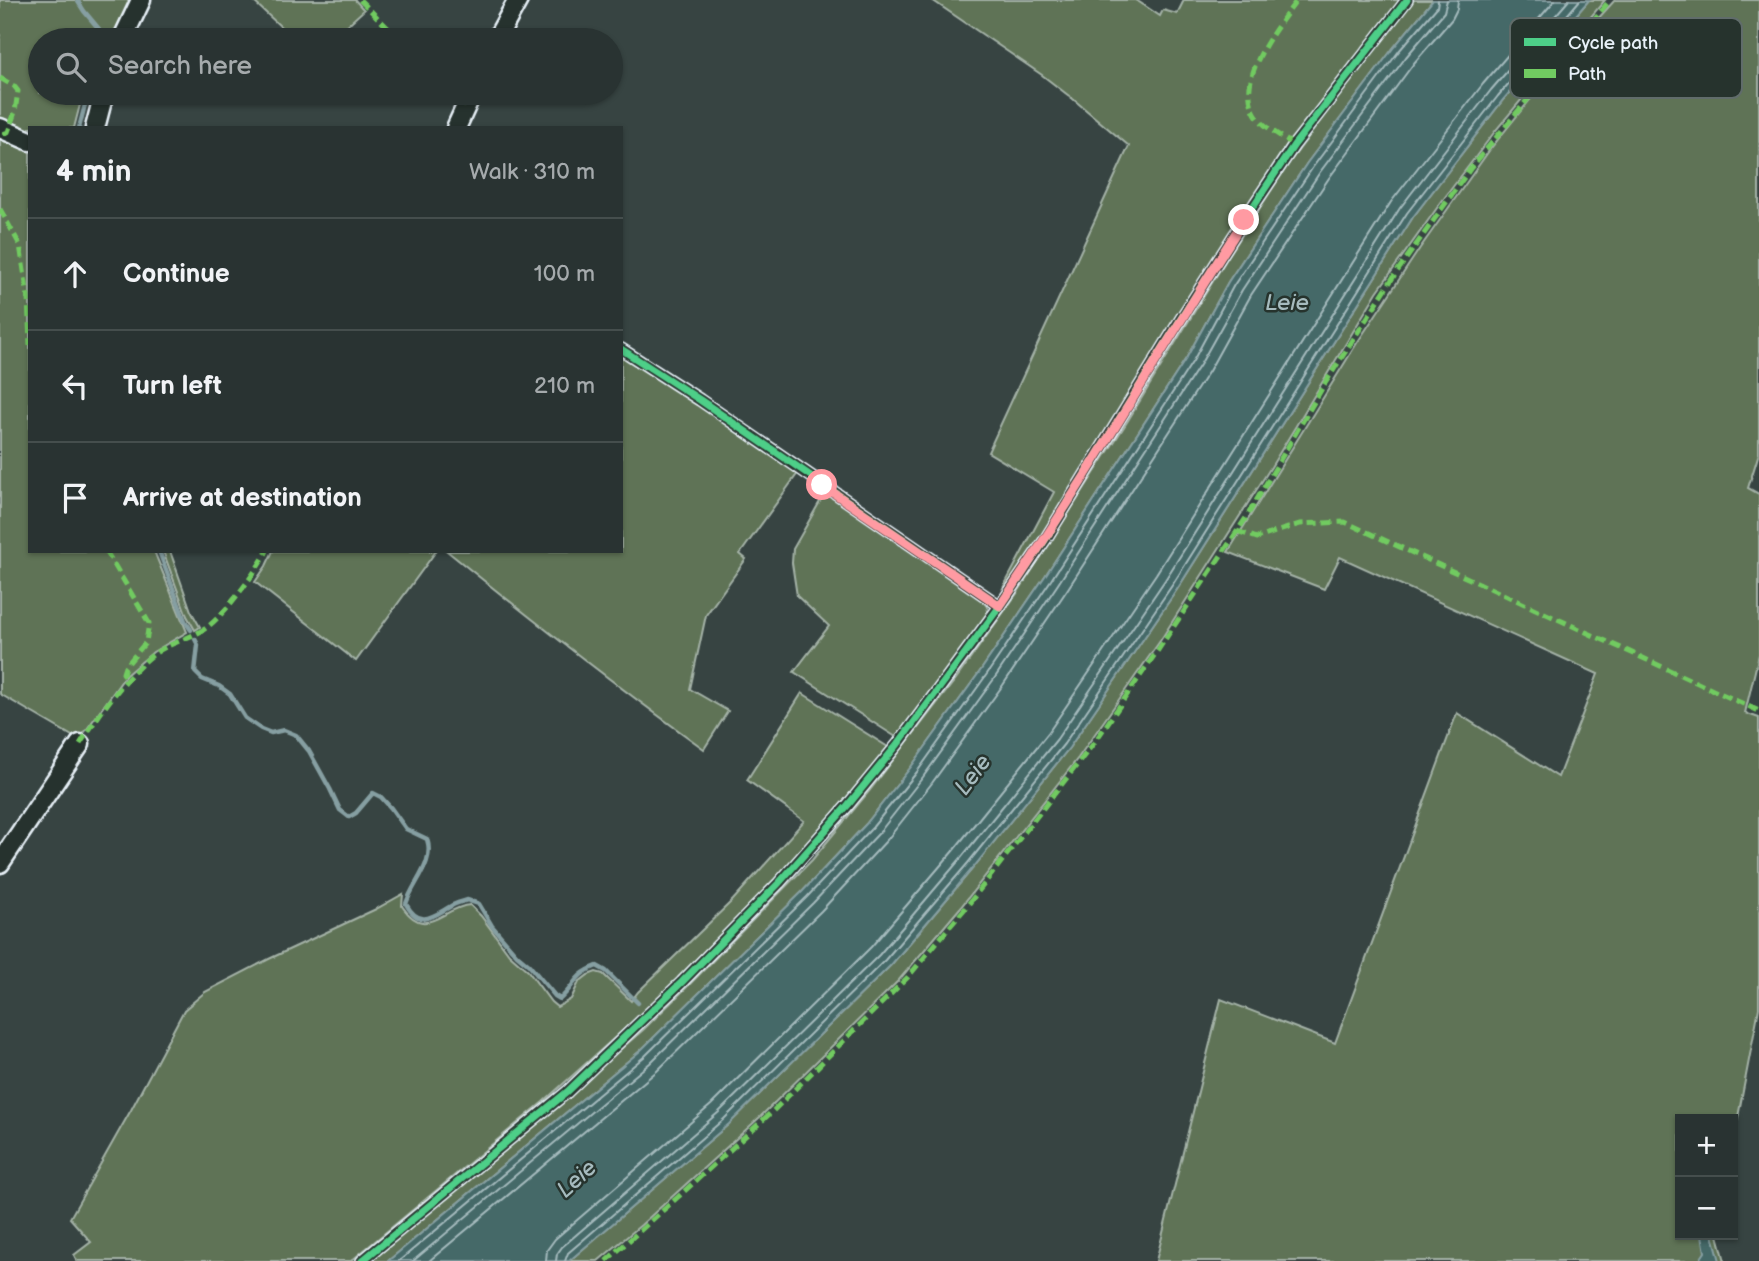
<!DOCTYPE html>
<html lang="en">
<head>
<meta charset="utf-8">
<style>
	:root { --surface:#293332; --page:#353f3e; --text:#f1f3f6; --muted:#a5aaac; --line:#454e4d }
	body { margin:0; font-family:"Balsamiq Sans",sans-serif; background:var(--page); color:var(--text) }
	.controls { position:absolute; right:21px; bottom:21px; display:grid; overflow:hidden; border-radius:0px; box-shadow:0 2px 5px #0004 }
	.controls button { width:63px; height:63px; display:grid; place-items:center; padding:0; border:0; border-bottom:2px solid var(--line); background:var(--surface); color:var(--text); font:35px sans-serif }
	.stop { position:absolute; width:21px; height:21px; margin:-16px; border:5px solid #ff9aa2; border-radius:50%; background:#fff }
	.stop.end { background:#ff9aa2; border-color:#fff; box-shadow:0 2px 7px #0008 }
	.list { margin:0; padding:0; list-style:none }
	h2 { display:flex; justify-content:space-between; align-items:center; height:91px; margin:0; padding:0 28px; font-size:30px }
	h2 small { font-size:23px; font-weight:400; color:var(--muted) }
	.list li { display:grid; grid-template-columns:46px 1fr auto; gap:21px; align-items:center; box-sizing:border-box; height:112px; padding:0 28px; border-top:2px solid var(--line) }
	.list b { display:block; font-size:26px; white-space:nowrap }
	.list em { font-size:23px; font-style:normal; color:var(--muted) }
	.icon { flex:none; width:38px; height:38px; fill:none; stroke:currentColor; stroke-width:2; stroke-linecap:round; stroke-linejoin:round }
	.map { position:relative; flex:none; width:1759px; height:1261px; overflow:hidden }
	.search { position:absolute; background:var(--surface); box-shadow:0 2px 5px #0004; left:28px; top:28px; width:595px; height:77px; display:flex; align-items:center; gap:18px; box-sizing:border-box; padding:0 24px; border-radius:38px; color:var(--muted); font-size:26px }
	.panel { position:absolute; background:var(--surface); box-shadow:0 2px 5px #0004; left:28px; top:126px; width:595px; height:427px; border-radius:0px }
	.map>svg:first-child { display:block }
	.green { fill:#5f7356; stroke:#a4b2a7; stroke-width:2 }
	.water { fill:#446968; stroke:#869fa2; stroke-width:2 }
	.lines { fill:none; stroke-linecap:round; stroke-linejoin:round }
	.shore { stroke:#a6bbbe; stroke-width:2 }
	.stream { stroke:#869fa2; stroke-width:4.5 }
	.service-casing { stroke:#e8f1f8; stroke-width:14 }
	.minor-casing { stroke:#e8f1f8; stroke-width:23 }
	.service { stroke:#26332d; stroke-width:9 }
	.minor { stroke:#26332d; stroke-width:18 }
	.quiet { stroke:#71cb61; stroke-width:5; stroke-dasharray:10 5; stroke-linecap:butt }
	.cycleway-casing { stroke:#26332d; stroke-width:11 }
	.cycleway { stroke:#4dcf88; stroke-width:7 }
	.route { stroke:#ff9aa2; stroke-width:9 }
	.labels { text-anchor:middle; dominant-baseline:central; stroke-width:5; stroke-linejoin:round; paint-order:stroke }
	.water-label { font-size:23px; font-style:italic; fill:#a6bbbe; stroke:#26332d }
	.key { fill:#26332d; stroke:#606c6a; stroke-width:2 }
	.key-label { font-size:19px; fill:#e8f1f8 }
</style>
</head>
<body>
<div class="map">
<svg width="1759" height="1261" viewBox="0 0 1759 1261">
	<rect width="100%" height="100%" fill="#374442"/>
	<filter id="ink" filterUnits="userSpaceOnUse"><feTurbulence type="fractalNoise" baseFrequency=".0143" numOctaves="2"/><feDisplacementMap in="SourceGraphic" scale="14" xChannelSelector="R" yChannelSelector="G"/><feConvolveMatrix kernelMatrix="1 2 1 2 8 2 1 2 1" color-interpolation-filters="sRGB"/></filter>
	<g filter="url(#ink)">
		<g class="green">
			<polygon points="0,0 135,0 118,40 98,38 97,40 40,40 40,93 83,93 74,128 30,128 30,551 154,551 187,632 153,652 126,675 79,740 0,694"/>
			<polygon points="252,0 355,0 364,10 331,40 295,40"/>
			<polygon points="932,0 1136,0 1160,16 1163,10 1177,14 1184,0 1400,0 1289,141 1246,206 1119,414 1011,582 1007,587 1003,588 1054,492 988,452 1129,146 1073,99 1042,75"/>
			<polygon points="1414,0 1433,0 1394,47 1307,163 1228,282 1187,357 1045,576 981,670 911,767 866,824 802,892 640,1051 388,1261 370,1261 482,1168 643,1030 688,986 812,860 870,790 956,679 1018,592 1127,422 1229,255 1292,159 1375,48"/>
			<polygon points="1589,0 1605,0 1496,130 1442,201 1377,292 1271,467 1160,641 1078,758 960,908 899,980 760,1117 641,1225 598,1261 569,1261 729,1124 891,965 973,868 1069,748 1178,588 1413,217 1503,100"/>
			<polygon points="1615,0 1759,0 1759,453 1748,488 1759,494 1759,654 1745,713 1759,718 1759,1008 1733,1143 1733,1119 1680,1119 1680,1235 1718,1235 1725,1261 1156,1261 1221,999 1335,1043 1457,713 1558,777 1598,674 1340,557 1324,589 1228,552 1357,343 1420,248 1491,148 1575,44"/>
			<path d="M623,357L705,406L798,473L740,554L746,559L706,615L690,689L728,711L704,749C616,686 531,619 447,551H621V359Z"/>
			<polygon points="826,491 970,590 981,599 988,608 986,615 975,631 896,737 794,672 829,626 797,596 792,563 793,549"/>
			<polygon points="163,551 170,551 191,611 200,627 195,630 187,616"/>
			<polygon points="273,551 436,551 356,661 255,582 266,566"/>
			<path d="M802,693L888,747L808,845L740,917L650,1006L543,1102L351,1261H77L74,1255L91,1242L70,1218L131,1110L184,1010L205,992L269,959L376,909L403,894L402,906C426,942 442,907 470,905L481,916L509,954L528,971L551,1002L557,1007L571,999L579,982L588,975L596,972L603,974L631,1001L638,992L733,900L804,821L747,780Z"/>
		</g>
		<g class="water">
			<polygon points="1433,0 1589,0 1503,100 1413,217 1178,588 1069,748 973,868 891,965 729,1124 569,1261 388,1261 640,1051 802,892 866,824 911,767 981,670 1045,576 1187,357 1228,282 1307,163 1394,47"/>
			<polygon points="1702,1235 1713,1235 1720,1261 1699,1261 1705,1252"/>
		</g>
		<g class="lines">
			<g class="shore">
				<polyline points="399,1261 645,1056 807,897 872,828 917,772 987,674 1051,580 1193,361 1234,285 1313,167 1399,51 1437,7 1438,0"/>
				<polyline points="413,1261 650,1063 813,903 879,833 923,777 994,679 1058,584 1200,365 1242,290 1320,172 1406,57 1444,12 1447,0"/>
				<polyline points="429,1261 657,1071 821,911 887,840 932,783 1003,685 1067,590 1209,371 1251,295 1329,178 1414,63 1452,19 1457,9 1458,0"/>
				<polyline points="546,1261 547,1250 555,1239 711,1105 871,947 953,851 1048,733 1156,574 1391,202 1483,84 1555,0"/>
				<polyline points="556,1261 557,1254 562,1247 719,1112 879,955 961,858 1057,739 1165,580 1400,208 1491,90 1569,0"/>
				<polyline points="565,1261 568,1253 724,1119 885,960 968,863 1064,744 1173,584 1407,213 1498,96 1580,0"/>
			</g>
			<g class="stream">
				<polyline points="77,0 84,11 99,29 101,40"/>
				<polyline points="79,128 88,93"/>
				<polyline points="159,551 185,621 191,630"/>
				<path d="M195,639L198,645L195,672L202,679L219,686L230,694L245,718L261,729L271,733L284,730L296,735L309,751L330,789L340,810L349,817L356,813L373,793L381,797L391,808L406,829L427,839C435,863 413,882 406,904C420,929 433,916 451,906C456,903 462,902 467,900L479,904L492,926L517,955L529,965L555,996L560,999C576,985 573,975 597,966L606,971L638,1003"/>
			</g>
			<g class="service-casing">
				<g id="service">
					<polyline points="621,349 700,400 1000,606"/>
					<polyline points="362,1261 567,1092 682,982 779,883 848,805 898,744 1000,606 1045,540 1184,314 1244,220 1294,145 1407,0"/>
				</g>
			</g>
			<g class="minor-casing">
				<g id="minor">
					<polyline points="122,40 141,0"/>
					<polyline points="496,40 518,0"/>
					<polyline points="0,128 30,141"/>
					<polyline points="95,128 104,93"/>
					<polyline points="456,128 472,93"/>
					<polyline points="0,863 80,744"/>
				</g>
			</g>
			<use href="#service" class="service"/>
			<use href="#minor" class="minor"/>
			<g class="quiet">
				<polyline points="360,0 400,40"/>
				<polyline points="0,78 14,86 18,91 15,112 8,132 0,135"/>
				<polyline points="453,93 466,106"/>
				<path d="M1294,145C1284,138 1267,129 1259,119C1230,83 1276,29 1297,0"/>
				<polyline points="0,209 20,245 28,297 30,345"/>
				<polyline points="1237,531 1257,538 1300,524 1345,522 1759,711"/>
				<polyline points="106,551 149,623 146,642 125,667 123,673 127,679"/>
				<path d="M80,744C100,713 122,681 150,657C166,644 186,640 203,630C222,619 257,571 267,551"/>
				<polyline points="606,1261 678,1197 774,1110 908,977 967,906 1094,743 1158,650 1246,518 1324,385 1394,276 1470,169 1610,0"/>
			</g>
			<g class="cycleway-casing">
				<g id="cycleway">
					<polyline points="621,349 700,400 1000,606"/>
					<polyline points="362,1261 567,1092 682,982 779,883 848,805 898,744 1000,606 1045,540 1184,314 1244,220 1294,145 1407,0"/>
				</g>
			</g>
			<use href="#cycleway" class="cycleway"/>
		</g>
	</g>
	<g class="lines" filter="url(#ink)">
		<path class="route" d="M822,485L1000,606C1086,480 1162,348 1244,220"/>
	</g>
	<g class="labels">
		<g class="water-label">
			<text x="1287" y="303">Leie</text>
			<text transform="translate(973 775) rotate(-53)">Leie</text>
			<text transform="translate(577 1179) rotate(-42)">Leie</text>
		</g>
	</g>
	<rect x="1510" y="18" width="232" height="80" rx="10" class="key"/>
	<rect x="1524" y="38" width="32" height="8" fill="#4dcf88"/>
	<rect x="1524" y="69" width="32" height="9" fill="#71cb61"/>
	<g class="key-label">
		<text x="1568" y="49">Cycle path</text>
		<text x="1568" y="80">Path</text>
	</g>
</svg>
<div class="controls">
<button>+</button>
<button>−</button>
</div>
<div class="stop" style="left:822px;top:485px"></div>
<div class="stop end" style="left:1244px;top:220px"></div>
<div class="search"><svg class="icon" aria-label="search" viewBox="0 0 24 24"><circle cx="10" cy="10" r="6"/><path d="M15 15l6 6"/></svg>Search here</div>
<section class="panel">
<h2>4 min<small>Walk · 310 m</small></h2>
<ul class="list">
<li><svg class="icon" aria-label="ahead" viewBox="0 0 24 24"><path d="M12 20V5M6 11l6-6 6 6"/></svg><div><b>Continue</b></div><em>100 m</em></li>
<li><svg class="icon" aria-label="left" viewBox="0 0 24 24"><path d="M17 20v-9H6M10 6l-5 5 5 5"/></svg><div><b>Turn left</b></div><em>210 m</em></li>
<li><svg class="icon" aria-label="arrive" viewBox="0 0 24 24"><path d="M6 21V4h12l-3 4 3 4H6"/></svg><div><b>Arrive at destination</b></div></li>
</ul>
</section>
</div>
</body>
</html>
